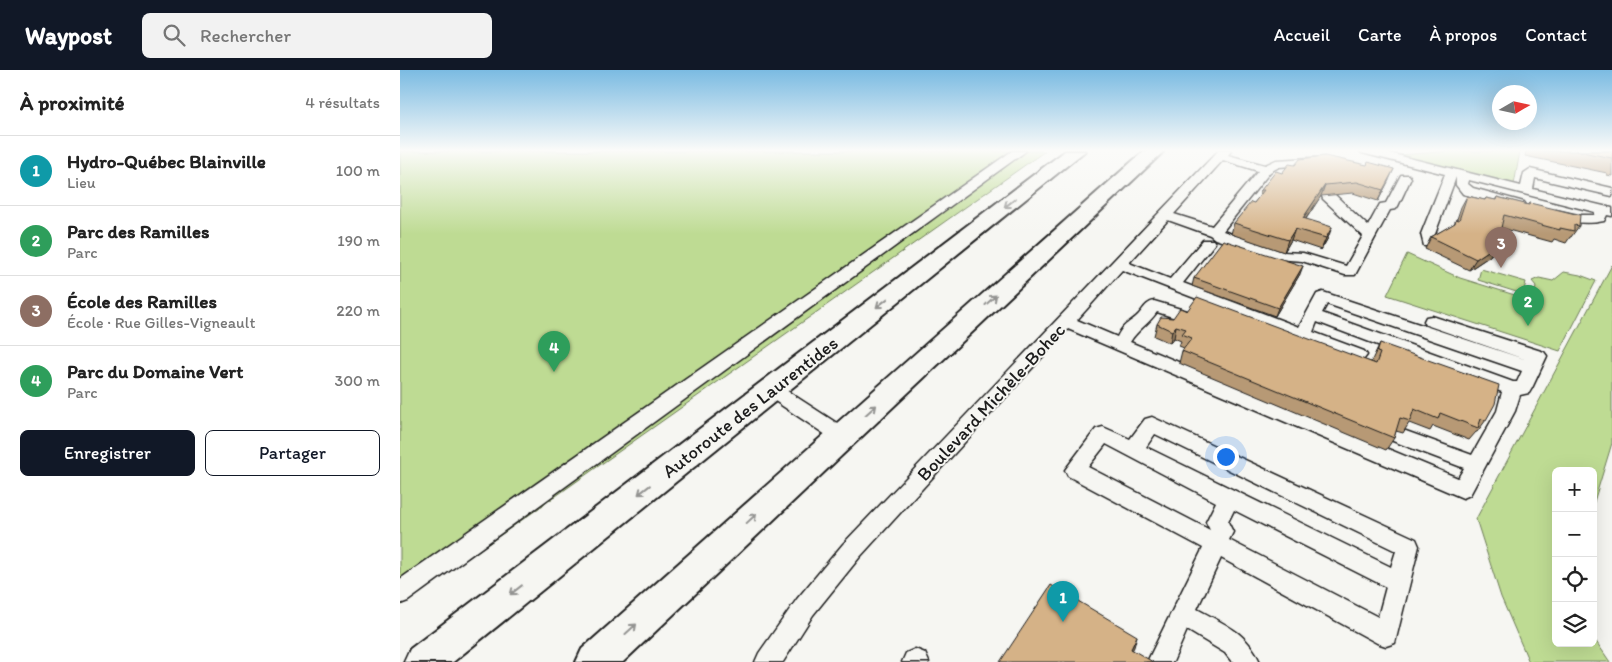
<!DOCTYPE html>
<html lang="fr">
<head>
<meta charset="utf-8">
<style>
	:root { --surface:#fff; --page:#f2f2f2; --text:#222; --muted:#767676; --line:#e0e0e0; --accent:#111827 }
	body { margin:0; font-family:Itim,sans-serif; background:var(--page); color:var(--text) }
	.controls { position:absolute; right:15px; bottom:15px; display:grid; overflow:hidden; border-radius:8px; box-shadow:0 5px 20px #0002 }
	.controls button { width:45px; height:45px; display:grid; place-items:center; padding:0; border:0; border-bottom:1px solid var(--line); background:var(--surface); color:var(--text); font:25px sans-serif }
	.compass { position:absolute; left:1092px; top:15px; width:45px; height:45px; border-radius:50%; background:var(--surface); box-shadow:0 5px 20px #0002; rotate:81deg }
	.you { position:absolute; left:825px; top:386px; width:18px; height:18px; margin:-12px; border:4px solid #fff; border-radius:50%; background:#1a73e8; box-shadow:0 0 0 8px #1a73e833 }
	.badge { display:grid; place-items:center; width:32px; height:32px; border-radius:50%; background:var(--accent); color:#fff; font-size:16px; font-weight:700 }
	.pin { position:absolute; translate:-50% -41px; filter:drop-shadow(0 1px 2px #0008) }
	.pin::after { content:''; position:absolute; top:26px; width:18px; height:15px; background:inherit; clip-path:polygon(0 0,100% 0,50% 100%) }
	.list { margin:0; padding:0; list-style:none }
	h2 { display:flex; justify-content:space-between; align-items:center; height:65px; margin:0; padding:0 20px; font-size:21px }
	h2 small { font-size:16px; font-weight:400; color:var(--muted) }
	.list li { display:grid; grid-template-columns:32px 1fr auto; gap:15px; align-items:center; box-sizing:border-box; height:70px; padding:0 20px; border-top:1px solid var(--line) }
	.list b { display:block; font-size:19px; white-space:nowrap }
	.list p { margin:0; font-size:16px; white-space:nowrap; color:var(--muted) }
	.list em { font-size:16px; font-style:normal; color:var(--muted) }
	.actions { display:flex; gap:10px; padding:15px 20px }
	.actions a { flex:1; padding:11px 0; border:1px solid var(--accent); border-radius:8px; text-align:center; font-size:18px; color:var(--accent) }
	.actions .main { background:var(--accent); color:#fff }
	.icon { flex:none; width:28px; height:28px; fill:none; stroke:currentColor; stroke-width:2; stroke-linecap:round; stroke-linejoin:round }
	.map { position:relative; flex:none; width:1212px; height:592px; overflow:hidden }
	header { display:flex; align-items:center; gap:30px; box-sizing:border-box; height:70px; padding:0 25px; background:var(--accent); color:#fff }
	header strong { font-size:24px }
	nav { display:flex; gap:28px; margin-inline-start:auto; font-size:18px }
	.search { width:350px; height:45px; background:var(--page); display:flex; align-items:center; gap:12px; box-sizing:border-box; padding:0 18px; border-radius:8px; color:var(--muted); font-size:19px }
	main { display:flex }
	aside { flex:1; background:var(--surface) }
	.map>svg:first-child { display:block }
	.green { fill:#bedb93; stroke:#6d7c58 }
	.lines { fill:none; stroke-linecap:round; stroke-linejoin:round }
	.minor-casing { stroke:#1c1c1c; stroke-width:3 }
	.highway-casing { stroke:#1c1c1c; stroke-width:4 }
	.minor { fill:#f6f6f2; fill-rule:evenodd }
	.highway { fill:#f6f6f2; fill-rule:evenodd }
	.wall { fill:#b79974; stroke:#1c1c1c }
	.shaded-wall { fill:#957d5e; stroke:#1c1c1c }
	.building { fill:#d5b287; stroke:#1c1c1c }
	.oneway { stroke:#949492 }
	.labels { text-anchor:middle; dominant-baseline:central; stroke-width:4; stroke-linejoin:round; paint-order:stroke }
	.street-label { font-size:19px; fill:#1c1c1c; stroke:#f6f6f2 }
</style>
</head>
<body>
<header>
<strong>Waypost</strong>
<div class="search"><svg class="icon" aria-label="search" viewBox="0 0 24 24"><circle cx="10" cy="10" r="6"/><path d="M15 15l6 6"/></svg>Rechercher</div>
<nav><a>Accueil</a><a>Carte</a><a>À propos</a><a>Contact</a></nav>
</header>
<main>
<aside>
<h2>À proximité<small>4 résultats</small></h2>
<ul class="list">
<li><span class="badge" style="background:#0f9aa8">1</span><div><b>Hydro-Québec Blainville</b><p>Lieu</p></div><em>100 m</em></li>
<li><span class="badge" style="background:#2e9e5b">2</span><div><b>Parc des Ramilles</b><p>Parc</p></div><em>190 m</em></li>
<li><span class="badge" style="background:#8d6e63">3</span><div><b>École des Ramilles</b><p>École · Rue Gilles-Vigneault</p></div><em>220 m</em></li>
<li><span class="badge" style="background:#2e9e5b">4</span><div><b>Parc du Domaine Vert</b><p>Parc</p></div><em>300 m</em></li>
</ul>
<div class="actions"><a class="main">Enregistrer</a><a>Partager</a></div>
</aside>
<div class="map">
<svg width="1212" height="592" viewBox="0 0 1212 592">
	<rect width="100%" height="100%" fill="#f6f6f2"/>
	<filter id="ink" filterUnits="userSpaceOnUse"><feTurbulence type="fractalNoise" baseFrequency=".02" numOctaves="2"/><feDisplacementMap in="SourceGraphic" scale="10" xChannelSelector="R" yChannelSelector="G"/><feConvolveMatrix kernelMatrix="1 2 1 2 8 2 1 2 1" color-interpolation-filters="sRGB"/></filter>
	<g filter="url(#ink)">
		<g class="green">
			<polygon points="0,81 645,81 0,536"/>
			<polygon points="1053,81 1120,81 1114,115 998,85"/>
			<polygon points="1007,184 1060,208 1134,231 1136,216 1132,211 1139,208 1153,211 1164,202 1180,205 1196,211 1160,281 987,225"/>
			<polygon points="1212,195 1212,373 1193,435 1193,401 1156,401 1156,573 1193,573 1193,567 1210,592 1129,592 1101,527 1076,449"/>
			<polygon points="1081,199 1126,212 1123,224 1078,210"/>
		</g>
		<g class="lines">
			<g class="minor-casing">
				<g id="minor">
					<polygon points="612,81 626,81 8,531 0,534 0,509"/>
					<path d="M818,81H831L828,85L865,95L876,90L925,87L927,90L925,93L879,97L870,102L823,161L883,182L903,183L946,196L963,166L923,129L922,126L923,123H933L968,156L980,134L986,133L1001,105H1009L1011,108L998,136L996,139L990,140L955,205H945L902,191L877,189L815,169L810,165L768,150L729,193L770,209L803,170H813L815,173L783,213L899,257L917,224L923,222L1127,290L1026,255L1024,251L1026,247L1032,246L1144,282L1147,286L1132,318L1129,323L1120,325L1115,341L1070,425L1063,428L1056,425L668,259L459,488L413,545L383,592H355L359,583L397,529L443,474ZM823,90L858,101L812,156L774,144ZM722,200L952,289L958,291L964,289L967,285L964,281L913,262L917,252L1102,322L1097,341L1072,385L992,356L985,358L982,363L985,368L1064,398L1058,408L730,272C738,259 748,255 757,242L788,252L794,251L796,247L794,243L754,231C745,233 743,241 736,247C726,255 723,255 717,267L677,250ZM927,234L1122,301L1117,312H1113L922,243Z"/>
					<path d="M960,81H981L1121,116L1124,103L1130,99L1212,118V126L1135,108L1133,119L1212,138V146L1207,145L1204,151C1185,155 1169,152 1151,147L1149,144L1156,140L1178,145H1194L1195,142L1069,110L1068,114L1073,118L1124,132L1126,135L1124,138L1119,139L1063,124L1056,115V107L1035,164L1036,173L1034,176H1024L1021,164L1045,104L962,83Z"/>
					<polygon points="372,313 378,315 449,361 452,366 449,371 442,373 435,371 366,325 363,320 366,315"/>
					<path d="M752,347L1016,469L1019,476L995,573L986,576L977,573L821,488L797,539C824,554 847,562 860,592H832L825,583L787,560L773,592H747L803,478L668,406L665,400L696,359L703,357L730,369L745,349ZM755,364L996,481L991,497L746,377ZM706,374L816,432L806,452L810,460L688,397ZM834,440L986,517L978,547L829,470L833,462L828,452Z"/>
					<polygon points="515,579 525,583 529,592 502,592 506,583"/>
				</g>
			</g>
			<g class="highway-casing">
				<g id="highway">
					<polygon points="665,81 685,81 53,592 4,592 10,579"/>
					<polygon points="744,81 764,81 223,592 176,592 182,579"/>
				</g>
			</g>
			<use href="#minor" class="minor"/>
			<use href="#highway" class="highway"/>
		</g>
		<g class="wall">
			<polygon points="1126,81 1212,81 1212,106 1207,105 1207,103 1125,86"/>
			<polygon points="895,95 989,110 978,131 953,123 921,126 906,149 928,168 921,180 891,170 884,182 831,164 834,153 854,133 859,127 861,120 882,103"/>
			<polygon points="1067,126 1084,130 1086,128 1095,130 1097,127 1128,135 1130,133 1179,156 1171,167 1170,167 1166,173 1154,169 1152,172 1101,158 1097,175 1090,186 1069,200 1025,179 1031,167 1054,154 1056,149 1057,149 1061,137"/>
			<polygon points="900,204 875,246 792,216 794,208"/>
			<polygon points="787,241 971,292 980,273 1086,350 1077,362 1076,362 1069,370 1033,356 1030,361 1009,353 1003,363 996,361 994,368 986,380 779,293 782,281 784,278 779,276 781,271 774,268 770,273 754,266 757,254 773,248"/>
		</g>
		<g class="shaded-wall">
			<polygon points="994,99 989,110 978,131 983,120"/>
			<polygon points="925,115 921,126 899,159 903,148"/>
			<polygon points="932,157 928,168 921,180 926,168"/>
			<polygon points="895,159 891,170 884,182 888,170"/>
			<polygon points="1097,175 1090,186 1069,200 1076,189"/>
			<polygon points="903,196 900,204 875,246 878,238"/>
			<polygon points="776,256 774,268 770,273 772,261"/>
			<polygon points="737,566 734,577 728,589 731,579"/>
		</g>
		<g class="building">
			<polygon points="1177,81 1212,81 1212,88"/>
			<polygon points="925,86 967,95 968,92 994,99 983,120 957,112 925,115 903,148 932,157 926,168 895,159 888,170 834,153 851,132 854,133 864,120 861,120 876,101 882,103 889,94 895,95 900,89"/>
			<polygon points="1067,126 1085,130 1086,128 1096,130 1097,127 1129,135 1130,133 1180,145 1179,156 1174,155 1174,161 1160,158 1160,160 1104,145 1097,175 1076,189 1031,167 1055,153 1056,149 1059,150"/>
			<polygon points="823,170 903,196 878,238 794,208"/>
			<polygon points="797,227 976,294 980,283 977,282 980,273 1099,315 1095,334 1086,350 1081,349 1078,358 1040,343 1038,349 1014,339 1010,351 1000,348 994,368 782,281 792,268 782,264 786,259 776,256 772,261 757,254 761,247 773,248 780,238 787,241"/>
			<polygon points="651,515 737,566 731,579 753,592 600,592"/>
		</g>
		<defs><path id="oneway-shaft" d="M-6 0H5M1.5-3L5.5 0L1.5 3" fill="none" stroke-width="1.6" stroke-linecap="round" stroke-linejoin="round" transform="scale(1.25)"/></defs>
		<g class="oneway">
			<use href="#oneway-shaft" transform="translate(610 133) rotate(142)"/>
			<use href="#oneway-shaft" transform="translate(591 230) rotate(-42)"/>
			<use href="#oneway-shaft" transform="translate(482 233) rotate(142)"/>
			<use href="#oneway-shaft" transform="translate(471 340) rotate(-42)"/>
			<use href="#oneway-shaft" transform="translate(244 420) rotate(142)"/>
			<use href="#oneway-shaft" transform="translate(351 449) rotate(-43)"/>
			<use href="#oneway-shaft" transform="translate(116 520) rotate(142)"/>
			<use href="#oneway-shaft" transform="translate(231 559) rotate(-42)"/>
		</g>
	</g>
	<linearGradient id="sky" x2="0" y2="1"><stop stop-color="#7bbbe2"/><stop offset="0.49" stop-color="#fbfbf9"/><stop offset="1" stop-color="#fbfbf9" stop-opacity="0"/></linearGradient>
	<rect width="1212" height="164" fill="url(#sky)"/>
	<g class="labels">
		<g class="street-label">
			<text transform="translate(591 332) rotate(-47)">Boulevard Michèle-Bohec</text>
			<text transform="translate(350 337) rotate(-38)">Autoroute des Laurentides</text>
		</g>
	</g>
</svg>
<div class="controls">
<button>+</button>
<button>−</button>
<button><svg class="icon" aria-label="locate" viewBox="0 0 24 24"><circle cx="12" cy="12" r="6"/><path d="M12 2v4M12 18v4M2 12h4M18 12h4"/></svg></button>
<button><svg class="icon" aria-label="layers" viewBox="0 0 24 24"><path d="M12 4l9 5-9 5-9-5zM3 14l9 5 9-5"/></svg></button>
</div>
<svg class="compass" viewBox="-18 -18 36 36"><path d="M0-13l5 13h-10z" fill="#e53935"/><path d="M0 13l5-13h-10z" fill="#767676"/></svg>
<div class="you"></div>
<div class="pin badge" style="left:663px;top:552px;background:#0f9aa8">1</div>
<div class="pin badge" style="left:1128px;top:256px;background:#2e9e5b">2</div>
<div class="pin badge" style="left:1101px;top:198px;background:#8d6e63">3</div>
<div class="pin badge" style="left:154px;top:302px;background:#2e9e5b">4</div>
</div>
</main>
</body>
</html>
